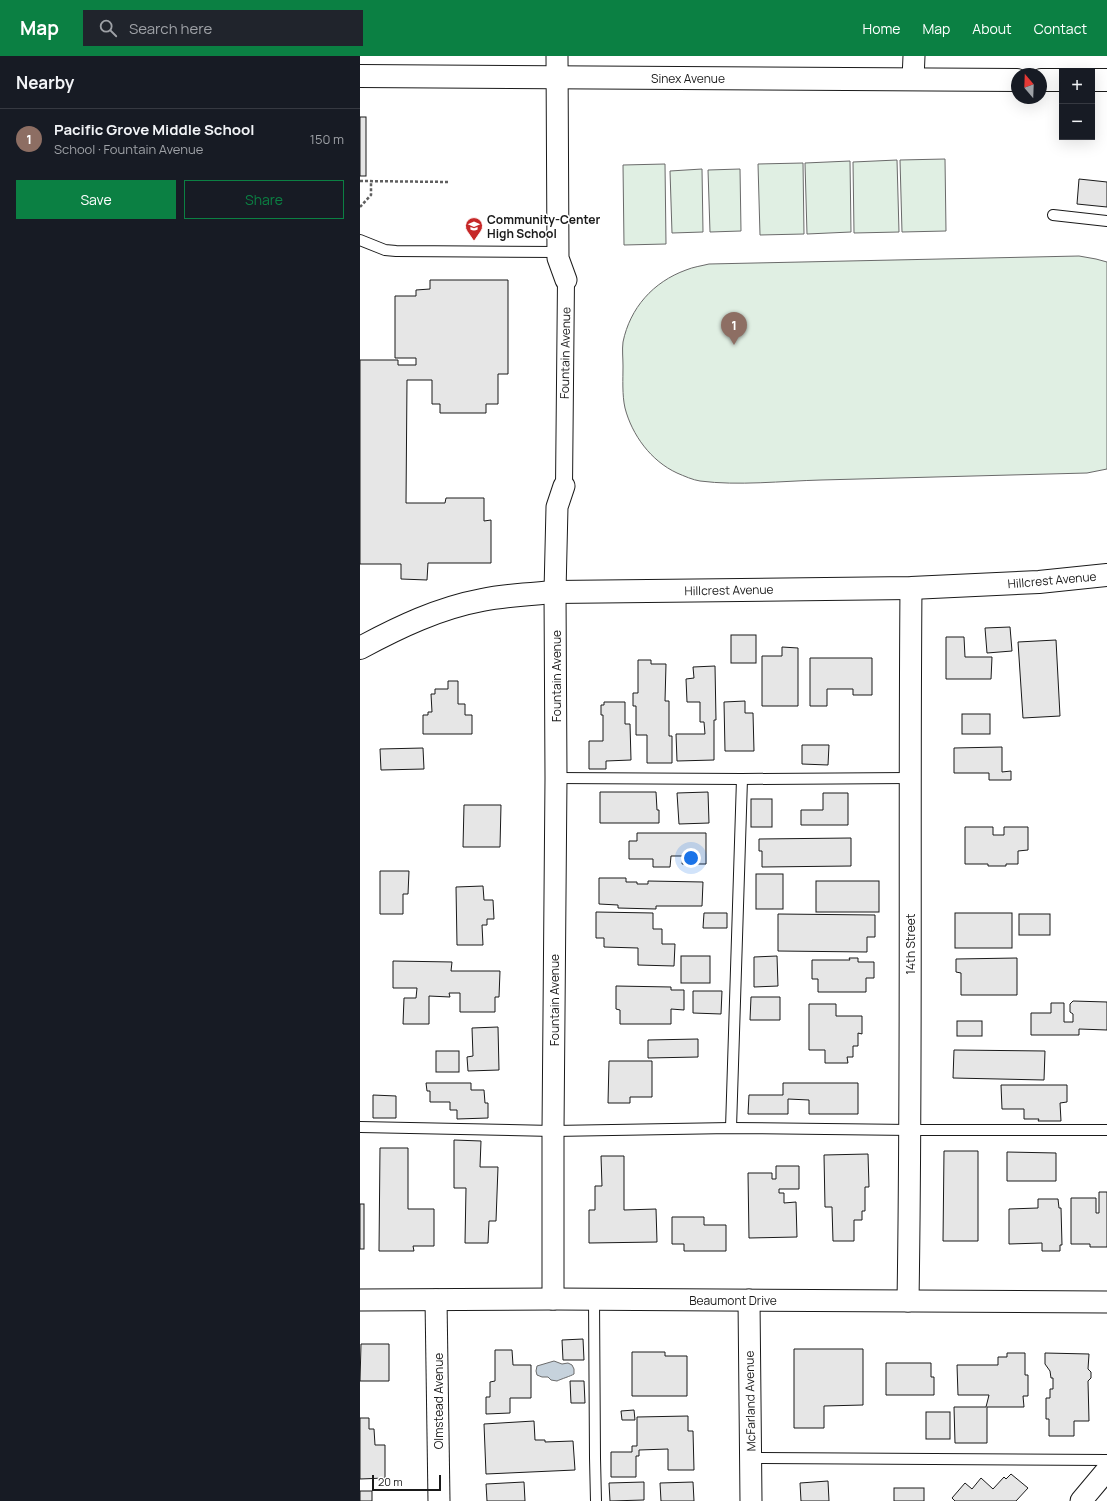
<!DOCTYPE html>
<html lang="en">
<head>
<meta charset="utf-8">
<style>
	:root { --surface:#171b24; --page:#20242c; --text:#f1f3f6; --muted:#9ea1a6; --line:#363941; --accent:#0b8043 }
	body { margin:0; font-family:Manrope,sans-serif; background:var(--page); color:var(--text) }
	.controls { position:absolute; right:12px; top:12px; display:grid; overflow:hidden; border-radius:0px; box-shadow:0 4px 16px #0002 }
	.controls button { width:36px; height:36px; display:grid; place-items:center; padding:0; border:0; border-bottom:1px solid var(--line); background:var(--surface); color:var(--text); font:20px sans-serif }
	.compass { position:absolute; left:651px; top:12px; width:36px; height:36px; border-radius:50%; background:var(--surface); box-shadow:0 4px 16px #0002; rotate:341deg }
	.scale { position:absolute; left:12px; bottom:10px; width:69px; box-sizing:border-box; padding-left:4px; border:2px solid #1a1a1a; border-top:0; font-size:11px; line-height:14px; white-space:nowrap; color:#1a1a1a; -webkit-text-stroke:3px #fff; paint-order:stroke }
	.you { position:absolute; left:331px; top:802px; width:14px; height:14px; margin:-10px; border:3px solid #fff; border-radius:50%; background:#1a73e8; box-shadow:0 0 0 6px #1a73e833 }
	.badge { display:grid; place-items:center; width:26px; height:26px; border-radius:50%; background:var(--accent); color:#fff; font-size:13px; font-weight:700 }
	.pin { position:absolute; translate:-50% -33px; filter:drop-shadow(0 1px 2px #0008) }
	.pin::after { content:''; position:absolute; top:21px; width:14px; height:12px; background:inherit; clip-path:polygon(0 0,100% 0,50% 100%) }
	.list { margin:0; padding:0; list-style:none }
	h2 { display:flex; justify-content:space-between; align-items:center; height:52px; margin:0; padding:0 16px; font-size:17px }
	h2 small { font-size:13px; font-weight:400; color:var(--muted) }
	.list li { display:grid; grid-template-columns:26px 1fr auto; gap:12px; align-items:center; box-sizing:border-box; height:60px; padding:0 16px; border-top:1px solid var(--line) }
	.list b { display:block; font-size:15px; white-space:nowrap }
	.list p { margin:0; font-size:13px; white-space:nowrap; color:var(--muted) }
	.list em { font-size:13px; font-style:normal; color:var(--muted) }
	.actions { display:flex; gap:8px; padding:12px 16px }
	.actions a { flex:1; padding:9px 0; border:1px solid var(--accent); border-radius:0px; text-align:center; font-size:14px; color:var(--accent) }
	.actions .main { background:var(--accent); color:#fff }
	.icon { flex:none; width:22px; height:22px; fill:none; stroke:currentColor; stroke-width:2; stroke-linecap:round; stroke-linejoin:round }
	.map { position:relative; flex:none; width:747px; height:1445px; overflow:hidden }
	header { display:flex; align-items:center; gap:24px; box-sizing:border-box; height:56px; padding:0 20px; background:var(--accent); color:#fff }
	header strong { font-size:19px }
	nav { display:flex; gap:22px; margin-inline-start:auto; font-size:14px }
	.search { width:280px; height:36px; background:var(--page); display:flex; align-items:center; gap:10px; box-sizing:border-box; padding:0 14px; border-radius:0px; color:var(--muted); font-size:15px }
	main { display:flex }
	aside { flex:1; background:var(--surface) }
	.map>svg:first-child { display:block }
	.green { fill:#e0efe3; stroke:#6a6a6a }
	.water { fill:#c6d2dc; stroke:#6a6a6a }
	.building { fill:#e6e6e6; stroke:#1a1a1a }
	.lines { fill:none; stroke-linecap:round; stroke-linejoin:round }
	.service-casing { stroke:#1a1a1a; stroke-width:12 }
	.pedestrian-casing { stroke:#1a1a1a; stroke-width:18 }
	.minor-casing { stroke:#1a1a1a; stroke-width:23 }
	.tertiary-casing { stroke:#1a1a1a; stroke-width:24 }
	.path { stroke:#5f5f5f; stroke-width:2.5; stroke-dasharray:3 2; stroke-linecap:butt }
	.service { stroke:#fff; stroke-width:10 }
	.pedestrian { stroke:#fff; stroke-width:16 }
	.minor { stroke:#fff; stroke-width:21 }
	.tertiary { stroke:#fff; stroke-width:22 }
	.labels { text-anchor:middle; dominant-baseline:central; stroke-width:3; stroke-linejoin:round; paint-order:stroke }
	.street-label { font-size:12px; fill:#1a1a1a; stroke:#fff }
	.poi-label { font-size:12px; font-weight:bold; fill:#1a1a1a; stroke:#fff; text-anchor:start }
</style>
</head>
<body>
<header>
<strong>Map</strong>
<div class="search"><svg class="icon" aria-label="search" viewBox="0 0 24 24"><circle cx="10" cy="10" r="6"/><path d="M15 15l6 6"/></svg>Search here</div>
<nav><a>Home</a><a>Map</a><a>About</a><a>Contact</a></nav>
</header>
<main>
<aside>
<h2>Nearby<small></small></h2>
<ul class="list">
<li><span class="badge" style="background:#8d6e63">1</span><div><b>Pacific Grove Middle School</b><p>School · Fountain Avenue</p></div><em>150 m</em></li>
</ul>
<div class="actions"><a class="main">Save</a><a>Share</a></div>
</aside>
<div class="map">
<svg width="747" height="1445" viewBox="0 0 747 1445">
	<rect width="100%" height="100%" fill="#fff"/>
	<g class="green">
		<polygon points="585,103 586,175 542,176 540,104"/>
		<polygon points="537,104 539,176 494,177 493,106"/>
		<polygon points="490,105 491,176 447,178 445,107"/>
		<polygon points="443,107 444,178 400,179 398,108"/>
		<polygon points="305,108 306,188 264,189 263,109"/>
		<polygon points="342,113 343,176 312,177 310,115"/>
		<polygon points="380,113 381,175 350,176 348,114"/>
		<path d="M719,200L736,203L747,206V413L727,417C638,419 550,422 461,424C422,425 378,430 340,425C333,424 324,420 317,417C291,405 272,379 265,352C262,339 263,323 263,310C263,302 262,294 263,286C270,252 293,226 326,214C333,211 341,210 349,208Z"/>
	</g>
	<path class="water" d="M194,1305L202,1308L208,1307L212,1309L214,1313V1318C211,1320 201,1323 197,1325L191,1324L188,1321H182L177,1319L176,1315L177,1310Z"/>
	<g class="building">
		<rect x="0" y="61" width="6" height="59"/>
		<polygon points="719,123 747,126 747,151 717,148"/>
		<polygon points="70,224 148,224 148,318 138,318 138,348 126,348 126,357 80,357 80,348 72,348 72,324 47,324 46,447 85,447 86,442 124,442 124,465 131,464 131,507 68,507 67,524 41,523 41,508 0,508 0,304 38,304 38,309 56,309 56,302 35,302 35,240 56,240 56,234 70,233"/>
		<polygon points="650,571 652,595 627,597 625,572"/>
		<rect x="371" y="579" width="25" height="28"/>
		<polygon points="586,581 604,581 605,601 632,601 631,623 586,623"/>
		<polygon points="696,584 700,660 663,662 658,586"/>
		<polygon points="422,591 438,592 438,650 402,650 402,600 422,600"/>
		<polygon points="450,602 512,602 512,639 493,639 493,633 467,633 467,650 450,650"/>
		<polygon points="278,604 291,604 291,608 306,608 305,645 309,645 309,680 312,680 312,707 287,707 287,679 276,679 276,650 273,650 273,637 278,637"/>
		<polygon points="355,610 356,664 354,664 354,704 317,705 316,678 345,678 344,666 340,666 340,646 327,646 326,623 334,622 333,611"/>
		<polygon points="88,625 98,625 98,648 105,648 105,659 112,659 112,678 63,678 63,659 68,659 68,656 72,656 71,638 75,638 75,633 88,633"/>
		<polygon points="385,645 385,657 393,657 394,695 365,695 364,646"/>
		<polygon points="244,646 265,646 265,668 270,668 271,704 246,705 246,713 229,713 229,685 243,685 243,659 241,659 241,649 244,649"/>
		<rect x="602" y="658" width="28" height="20"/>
		<polygon points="442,689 469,689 468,709 442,708"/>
		<polygon points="642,691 642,716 651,715 651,724 629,724 629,717 594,717 594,692"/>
		<polygon points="63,692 64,713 21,714 20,693"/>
		<polygon points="240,736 296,736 297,754 299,754 299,767 240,767"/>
		<polygon points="348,736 349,767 319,768 317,737"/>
		<polygon points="463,737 488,737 488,769 441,769 441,754 463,754"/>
		<rect x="391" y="743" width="21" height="28"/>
		<polygon points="104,749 141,749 140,791 103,791"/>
		<polygon points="605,771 633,771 633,779 644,779 644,771 668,771 668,794 658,795 658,808 646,808 646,810 628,810 628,808 605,808"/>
		<polygon points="277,777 346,777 346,808 322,808 323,800 311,800 310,811 293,811 293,803 269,803 269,785 277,785"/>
		<polygon points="491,782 491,810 402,811 402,795 399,795 399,783"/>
		<polygon points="20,815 49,815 48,838 43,838 43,858 20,858"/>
		<rect x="396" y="818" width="27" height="35"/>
		<polygon points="239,822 266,822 266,826 277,826 277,828 288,828 288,825 343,826 342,850 296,850 296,853 258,852 258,849 239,848"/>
		<rect x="456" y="825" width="63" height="31"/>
		<polygon points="123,830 124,844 133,844 134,863 127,863 127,869 122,869 123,889 97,889 96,831"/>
		<polygon points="236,856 293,857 293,873 302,873 302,888 315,888 314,910 278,909 278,892 244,891 244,882 236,882"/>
		<polygon points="344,857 367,857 367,872 343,872"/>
		<rect x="595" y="857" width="57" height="35"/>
		<polygon points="418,858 515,859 515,881 507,881 507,896 418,895"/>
		<rect x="659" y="858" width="31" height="21"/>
		<rect x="321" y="900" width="29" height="27"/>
		<polygon points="417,900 418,930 394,931 394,901"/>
		<polygon points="489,902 498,902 498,906 514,906 514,922 506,922 506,936 458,936 458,923 452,923 452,904 490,904"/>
		<polygon points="657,902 657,939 601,939 601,917 596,916 596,903"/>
		<polygon points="33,905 92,906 91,915 140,915 139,941 135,941 135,956 100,956 100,937 89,937 90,941 69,940 69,968 43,968 44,942 56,942 57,932 33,932"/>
		<polygon points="256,930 311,931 311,934 324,934 324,954 311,953 311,968 260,968 260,954 256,953"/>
		<polygon points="333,935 362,935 361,958 333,957"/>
		<polygon points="391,941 420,941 420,964 390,964"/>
		<polygon points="713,945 747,946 747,974 719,973 719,979 671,979 671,957 691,957 691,947 704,947 704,966 713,966 713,958 710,956 710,948"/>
		<polygon points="449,948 476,948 476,960 502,960 502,978 498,977 498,990 493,990 493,1001 487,1001 488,1007 465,1007 465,994 449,994"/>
		<rect x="597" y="965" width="25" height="15"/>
		<polygon points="138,971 139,1014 108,1015 107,1001 113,1000 112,972"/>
		<polygon points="338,983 338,1001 288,1002 288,984"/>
		<polygon points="594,994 685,995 684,1024 593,1022"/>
		<rect x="76" y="995" width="23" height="21"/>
		<polygon points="249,1005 292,1005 292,1041 270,1041 270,1047 248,1047"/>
		<polygon points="66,1027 111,1027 111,1034 124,1034 125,1047 128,1047 128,1062 97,1063 97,1054 90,1054 90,1046 70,1046 70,1035 67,1035"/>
		<polygon points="423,1027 498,1027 498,1058 449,1058 449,1044 428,1043 428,1058 388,1058 389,1039 423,1039"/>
		<polygon points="641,1029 707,1029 707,1046 700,1047 701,1065 678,1065 679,1063 664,1063 664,1053 642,1053"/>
		<polygon points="13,1039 36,1040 36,1062 13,1062"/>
		<polygon points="94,1084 121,1085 120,1111 138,1111 136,1165 129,1165 128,1187 105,1187 106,1132 94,1132"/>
		<polygon points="20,1092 48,1092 48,1153 74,1153 74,1190 53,1190 54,1195 19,1195"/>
		<polygon points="584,1095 618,1095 618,1185 583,1185"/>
		<polygon points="647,1096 696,1097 696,1125 647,1125"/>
		<polygon points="508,1098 509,1131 505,1131 505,1155 502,1155 502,1164 494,1164 494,1185 473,1185 472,1151 465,1151 464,1099"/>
		<polygon points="241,1100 264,1100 264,1154 296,1153 297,1186 229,1187 229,1154 235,1154 235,1130 242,1130"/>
		<polygon points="416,1110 439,1110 439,1133 419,1133 419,1137 424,1137 424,1147 436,1146 437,1181 389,1182 388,1117 412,1117 412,1123 416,1123"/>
		<polygon points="739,1136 747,1136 747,1191 730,1191 730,1188 711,1188 711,1142 736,1142 736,1157 739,1157"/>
		<polygon points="678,1143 698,1143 699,1152 701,1152 702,1189 700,1189 700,1195 682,1195 682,1187 649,1188 649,1153 678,1152"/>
		<rect x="0" y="1148" width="4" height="45"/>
		<polygon points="312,1161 344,1161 344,1169 366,1169 366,1195 324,1195 324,1188 312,1188"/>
		<polygon points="223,1283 224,1304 203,1304 202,1284"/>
		<polygon points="1,1288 29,1288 29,1325 0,1325"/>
		<polygon points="434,1293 503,1293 503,1349 464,1350 464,1372 434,1372"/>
		<polygon points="135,1294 152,1294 153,1309 171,1309 171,1342 150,1342 150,1357 126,1358 126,1341 130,1341 130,1326 135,1325"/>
		<polygon points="272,1296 305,1296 305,1300 327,1300 327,1340 272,1340"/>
		<polygon points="647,1297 665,1297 665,1319 668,1319 668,1340 663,1340 664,1351 627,1351 627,1387 595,1387 594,1351 626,1351 629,1339 598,1339 597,1309 638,1309 638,1301 647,1301"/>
		<polygon points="685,1297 729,1298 728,1313 731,1316 731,1322 728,1325 729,1365 714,1365 714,1380 689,1380 689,1363 686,1363 686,1342 690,1342 690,1333 693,1333 693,1322 691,1322 690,1315 685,1308"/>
		<polygon points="526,1307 571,1307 571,1321 574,1321 574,1339 526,1339"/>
		<polygon points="210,1325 224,1325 225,1347 211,1347"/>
		<polygon points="274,1354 275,1364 262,1364 261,1355"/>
		<rect x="566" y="1356" width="24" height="27"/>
		<polygon points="328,1360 328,1375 333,1375 334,1414 308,1414 308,1393 279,1394 279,1400 276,1400 276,1421 251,1421 251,1396 272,1396 272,1390 277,1390 277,1361"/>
		<polygon points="0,1362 9,1362 9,1373 14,1373 15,1389 25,1389 25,1422 0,1423"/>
		<polygon points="174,1365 175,1384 185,1384 185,1386 213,1385 215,1414 126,1418 124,1368"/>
		<polygon points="651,1418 668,1432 656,1445 595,1445 592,1442 605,1427 612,1433 621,1422 633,1433 644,1421 646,1423"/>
		<polygon points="468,1425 469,1445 441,1445 440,1427"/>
		<polygon points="164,1426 165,1445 127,1445 126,1428"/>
		<polygon points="284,1426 284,1444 250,1445 249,1427"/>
		<polygon points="333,1426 334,1445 301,1445 300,1427"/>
		<rect x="534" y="1432" width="30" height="13"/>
		<rect x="0" y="1435" width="12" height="10"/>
	</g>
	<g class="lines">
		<g class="service-casing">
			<g id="service">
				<polyline points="693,159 747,165"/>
				<polyline points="0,184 25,194 36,195 198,196"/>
				<polyline points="196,722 382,723 549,722"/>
				<polyline points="0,1071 193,1075 371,1072 551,1074 747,1074"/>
				<polyline points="371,1072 382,723"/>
				<polyline points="234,1243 235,1402 236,1445"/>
				<polyline points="391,1402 747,1404"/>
			</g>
		</g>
		<g class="pedestrian-casing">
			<polyline id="pedestrian" points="204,430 206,224"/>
		</g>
		<g class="minor-casing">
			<g id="minor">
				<polyline points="197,0 198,202 206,224"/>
				<polyline points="553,23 554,0"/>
				<polyline points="193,1243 193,1075 196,722 195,536 197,451 204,430"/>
				<polyline points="0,1244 193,1243 747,1246"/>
				<polyline points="76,1244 79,1445"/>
				<polyline points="389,1244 391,1445"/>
				<path d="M548,1245C552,1007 549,769 551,532"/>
				<polyline points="721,1445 747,1414"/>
			</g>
		</g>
		<g class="tertiary-casing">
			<g id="tertiary">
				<polyline points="0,20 657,24"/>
				<polyline points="681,24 702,24"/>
				<polyline points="732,24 747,24"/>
				<path d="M0,592C39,571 79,552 122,544C146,539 171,538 195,536L551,532L679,526L747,519"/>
			</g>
		</g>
		<g class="path">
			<polyline points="0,125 90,126"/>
			<polyline points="0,151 11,139 11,125"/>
		</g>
		<use href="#service" class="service"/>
		<use href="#pedestrian" class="pedestrian"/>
		<use href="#minor" class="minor"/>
		<use href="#tertiary" class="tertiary"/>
	</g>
	<defs>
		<g id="school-pin" transform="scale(0.9)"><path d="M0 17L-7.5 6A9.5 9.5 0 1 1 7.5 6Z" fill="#c62828" stroke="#fff"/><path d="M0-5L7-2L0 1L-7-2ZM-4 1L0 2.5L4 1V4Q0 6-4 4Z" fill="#fff"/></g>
	</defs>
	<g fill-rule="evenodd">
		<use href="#school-pin" x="114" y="170"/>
	</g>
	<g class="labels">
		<g class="street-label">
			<text x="328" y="22">Sinex Avenue</text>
			<text transform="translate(205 297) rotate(-89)">Fountain Avenue</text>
			<text transform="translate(692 524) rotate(-5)">Hillcrest Avenue</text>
			<text transform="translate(369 534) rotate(-1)">Hillcrest Avenue</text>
			<text transform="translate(196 620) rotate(-90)">Fountain Avenue</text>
			<text transform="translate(550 888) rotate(-90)">14th Street</text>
			<text transform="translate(194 944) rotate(-90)">Fountain Avenue</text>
			<text x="373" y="1244">Beaumont Drive</text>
			<text transform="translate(78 1345) rotate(-90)">Olmstead Avenue</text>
			<text transform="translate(390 1345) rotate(-91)">McFarland Avenue</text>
		</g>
		<g class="poi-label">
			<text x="127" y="163">Community-Center<tspan x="127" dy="14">High School</tspan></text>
		</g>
	</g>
</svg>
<div class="controls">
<button>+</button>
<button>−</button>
</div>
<svg class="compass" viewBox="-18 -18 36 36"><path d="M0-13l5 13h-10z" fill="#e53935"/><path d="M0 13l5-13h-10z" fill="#9ea1a6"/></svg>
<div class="scale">20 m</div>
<div class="you"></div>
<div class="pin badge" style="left:374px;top:289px;background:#8d6e63">1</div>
</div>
</main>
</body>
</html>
